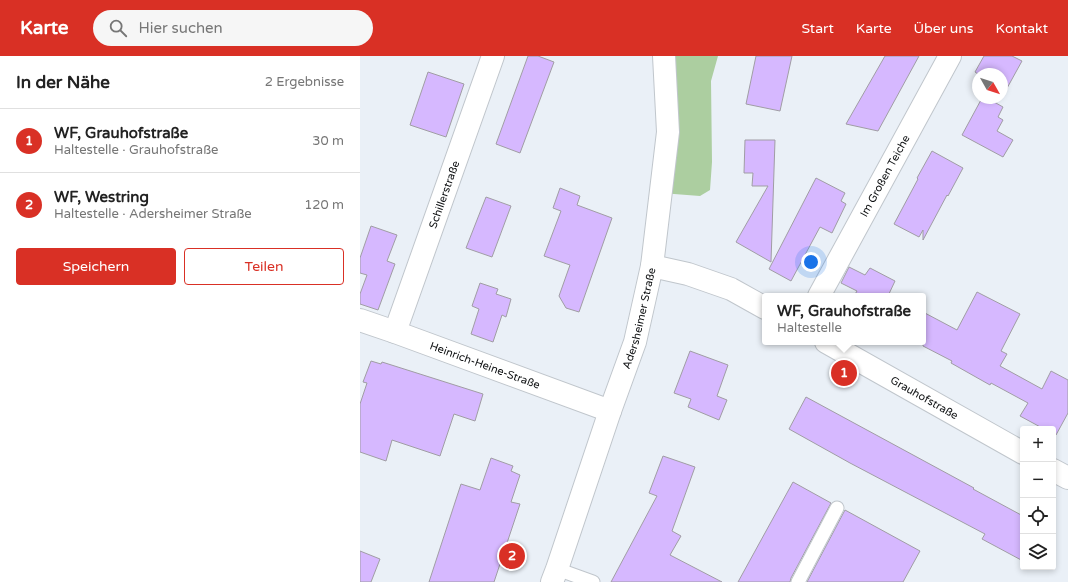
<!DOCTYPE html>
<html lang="de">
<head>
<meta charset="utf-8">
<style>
	:root { --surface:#fff; --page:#f6f6f6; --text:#222; --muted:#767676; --line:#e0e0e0; --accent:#d93025 }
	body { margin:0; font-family:"Varela Round",sans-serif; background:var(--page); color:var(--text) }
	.controls { position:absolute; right:12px; bottom:12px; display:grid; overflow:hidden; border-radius:4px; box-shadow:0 2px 6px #0003 }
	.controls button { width:36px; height:36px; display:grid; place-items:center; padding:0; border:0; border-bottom:1px solid var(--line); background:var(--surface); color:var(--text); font:20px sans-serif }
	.compass { position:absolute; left:612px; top:12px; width:36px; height:36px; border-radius:50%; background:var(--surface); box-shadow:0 2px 6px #0003; rotate:129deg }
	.you { position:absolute; left:451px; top:206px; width:14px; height:14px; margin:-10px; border:3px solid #fff; border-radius:50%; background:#1a73e8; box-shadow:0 0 0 6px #1a73e833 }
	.badge { display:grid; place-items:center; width:26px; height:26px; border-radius:50%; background:var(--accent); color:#fff; font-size:13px; font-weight:700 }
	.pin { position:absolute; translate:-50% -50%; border:2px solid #fff; box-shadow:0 1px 4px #0006 }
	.popup { position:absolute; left:402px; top:237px; width:164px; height:52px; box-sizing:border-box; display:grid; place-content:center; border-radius:4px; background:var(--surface); filter:drop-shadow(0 1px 3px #0005); font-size:13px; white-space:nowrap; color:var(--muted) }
	.popup b { font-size:15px; color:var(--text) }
	.popup::after { content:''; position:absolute; left:50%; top:100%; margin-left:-8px; border:8px solid transparent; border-top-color:var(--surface) }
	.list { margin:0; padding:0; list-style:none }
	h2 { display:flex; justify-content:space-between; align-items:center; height:52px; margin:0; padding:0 16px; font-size:17px }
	h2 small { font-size:13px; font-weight:400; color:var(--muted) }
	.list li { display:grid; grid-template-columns:26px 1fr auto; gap:12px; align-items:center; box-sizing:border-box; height:64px; padding:0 16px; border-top:1px solid var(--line) }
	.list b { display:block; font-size:15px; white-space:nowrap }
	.list p { margin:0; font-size:13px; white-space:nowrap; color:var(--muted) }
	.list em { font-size:13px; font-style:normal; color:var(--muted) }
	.actions { display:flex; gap:8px; padding:12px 16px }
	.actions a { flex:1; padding:9px 0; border:1px solid var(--accent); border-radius:4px; text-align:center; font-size:14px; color:var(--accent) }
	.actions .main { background:var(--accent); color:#fff }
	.icon { flex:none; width:22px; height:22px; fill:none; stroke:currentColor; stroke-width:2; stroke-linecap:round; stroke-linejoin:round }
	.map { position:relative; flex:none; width:708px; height:526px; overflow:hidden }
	header { display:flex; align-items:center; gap:24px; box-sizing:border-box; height:56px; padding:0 20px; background:var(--accent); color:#fff }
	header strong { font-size:19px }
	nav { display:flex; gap:22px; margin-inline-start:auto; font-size:14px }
	.search { width:280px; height:36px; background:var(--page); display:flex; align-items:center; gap:10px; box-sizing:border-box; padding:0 14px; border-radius:22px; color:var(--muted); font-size:15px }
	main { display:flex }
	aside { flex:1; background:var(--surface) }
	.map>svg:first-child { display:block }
	.green { fill:#accea0 }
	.building { fill:#d6b8ff; stroke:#a09da4 }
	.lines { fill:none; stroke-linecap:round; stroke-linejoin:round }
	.lane-casing { stroke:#c0c6cc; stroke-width:15 }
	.street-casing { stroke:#c0c6cc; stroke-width:24 }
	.secondary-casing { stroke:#c0c6cc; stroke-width:24 }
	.lane { stroke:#fff; stroke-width:13 }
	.street { stroke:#fff; stroke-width:22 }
	.secondary { stroke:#fff; stroke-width:22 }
	.labels { text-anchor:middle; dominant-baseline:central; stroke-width:4; stroke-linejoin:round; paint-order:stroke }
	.street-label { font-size:11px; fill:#0e1012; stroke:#eaf0f7 }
</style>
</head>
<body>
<header>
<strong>Karte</strong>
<div class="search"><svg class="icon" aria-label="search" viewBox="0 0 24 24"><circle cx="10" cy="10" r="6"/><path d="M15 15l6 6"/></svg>Hier suchen</div>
<nav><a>Start</a><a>Karte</a><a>Über uns</a><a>Kontakt</a></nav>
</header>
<main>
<aside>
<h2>In der Nähe<small>2 Ergebnisse</small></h2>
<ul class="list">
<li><span class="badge">1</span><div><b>WF, Grauhofstraße</b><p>Haltestelle · Grauhofstraße</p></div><em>30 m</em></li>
<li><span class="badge">2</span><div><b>WF, Westring</b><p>Haltestelle · Adersheimer Straße</p></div><em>120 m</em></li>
</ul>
<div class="actions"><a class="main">Speichern</a><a>Teilen</a></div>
</aside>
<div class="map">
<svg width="708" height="526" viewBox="0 0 708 526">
	<rect width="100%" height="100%" fill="#eaf0f7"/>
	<polygon class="green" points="304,0 358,0 351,25 352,106 350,134 340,140 301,137"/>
	<g class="building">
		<polygon points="168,0 178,0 194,6 160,97 136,88"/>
		<polygon points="396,0 432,0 420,55 386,48"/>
		<polygon points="525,0 559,0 518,75 486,68"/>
		<polygon points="624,0 652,0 662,5 646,34 642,31 642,18 618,18 615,16"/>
		<polygon points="68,16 104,28 86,81 50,69"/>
		<polygon points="622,42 627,42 643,51 638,61 643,64 637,75 653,84 643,101 602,79"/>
		<polygon points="385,84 415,84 411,206 376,186 408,130 392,130 393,117 384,117"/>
		<polygon points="572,95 603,112 588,140 587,139 563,184 563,174 559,181 534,168 558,123 557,122"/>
		<polygon points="456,122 485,137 481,145 486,148 472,177 460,171 431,225 409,213"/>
		<polygon points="200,132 220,140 217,149 252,162 219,256 206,252 199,240 210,209 184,200 201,155 193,152"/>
		<polygon points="126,141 151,150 132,201 106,192"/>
		<polygon points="11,170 37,179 27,205 35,208 18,254 0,248 0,238 7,219 0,217 0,202"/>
		<polygon points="489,211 505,219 510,212 535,225 528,240 494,240 497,235 481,227"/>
		<polygon points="120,227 138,233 136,238 151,243 146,261 142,259 133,286 111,278 119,253 112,250"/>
		<polygon points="617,236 660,258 641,295 647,298 640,310 682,333 691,315 708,324 708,357 696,379 693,378 693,373 684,373 660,360 668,347 631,327 630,329 591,307 592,305 563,290 563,256 597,274"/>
		<polygon points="330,295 368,309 357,340 367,344 359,364 328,351 331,343 314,337"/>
		<polygon points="11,305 21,308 22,306 123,338 115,365 94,358 80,400 32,384 26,405 0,396 0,348 7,327 3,326"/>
		<polygon points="446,341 614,432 613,433 663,460 663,505 622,483 625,478 490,407 429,373"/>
		<polygon points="303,400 335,411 312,475 321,480 310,499 362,526 251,526 297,440 289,437"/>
		<polygon points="131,402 153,410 151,415 160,419 151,446 160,448 134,526 69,526 101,428 120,434"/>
		<polygon points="433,426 471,447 431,522 430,526 378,526"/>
		<polygon points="485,454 560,495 543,526 447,526"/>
		<polygon points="0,495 20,503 11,526 0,526"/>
	</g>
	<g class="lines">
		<g class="lane-casing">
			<g id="lane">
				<polyline points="197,513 233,526"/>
				<polyline points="438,526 477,452"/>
			</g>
		</g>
		<g class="street-casing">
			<g id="street">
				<polyline points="292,210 328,218 371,233 405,252"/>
				<path id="s1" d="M459,240L590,0"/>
				<path id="s2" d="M0,264L35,276L250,355"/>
				<path id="s3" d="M35,276L133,0"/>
				<path id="s4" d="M466,286L663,397"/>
				<polyline points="693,414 708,422"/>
			</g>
		</g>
		<g class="secondary-casing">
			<g id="secondary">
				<path id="s5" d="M192,526L197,513L250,355L275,286L292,210L308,76L304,0"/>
			</g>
		</g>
		<use href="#lane" class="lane"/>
		<use href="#street" class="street"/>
		<use href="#secondary" class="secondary"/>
	</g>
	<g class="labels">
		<g class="street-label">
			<text stroke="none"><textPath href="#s1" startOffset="137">Im Großen Teiche</textPath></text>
			<text stroke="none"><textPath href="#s3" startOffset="146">Schillerstraße</textPath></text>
			<text stroke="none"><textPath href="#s5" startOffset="278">Adersheimer Straße</textPath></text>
			<text stroke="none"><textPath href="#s2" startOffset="133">Heinrich-Heine-Straße</textPath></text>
			<text stroke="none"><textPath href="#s4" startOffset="113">Grauhofstraße</textPath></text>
		</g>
	</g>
</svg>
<div class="controls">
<button>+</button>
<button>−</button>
<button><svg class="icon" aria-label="locate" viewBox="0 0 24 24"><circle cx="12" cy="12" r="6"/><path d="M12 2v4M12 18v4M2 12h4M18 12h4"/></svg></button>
<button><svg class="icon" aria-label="layers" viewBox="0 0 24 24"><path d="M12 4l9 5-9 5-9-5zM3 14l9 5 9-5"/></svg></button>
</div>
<svg class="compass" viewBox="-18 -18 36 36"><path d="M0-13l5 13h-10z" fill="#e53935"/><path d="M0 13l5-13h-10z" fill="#767676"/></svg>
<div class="you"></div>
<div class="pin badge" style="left:484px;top:317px">1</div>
<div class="popup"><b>WF, Grauhofstraße</b>Haltestelle</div>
<div class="pin badge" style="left:152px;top:500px">2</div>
</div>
</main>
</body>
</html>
